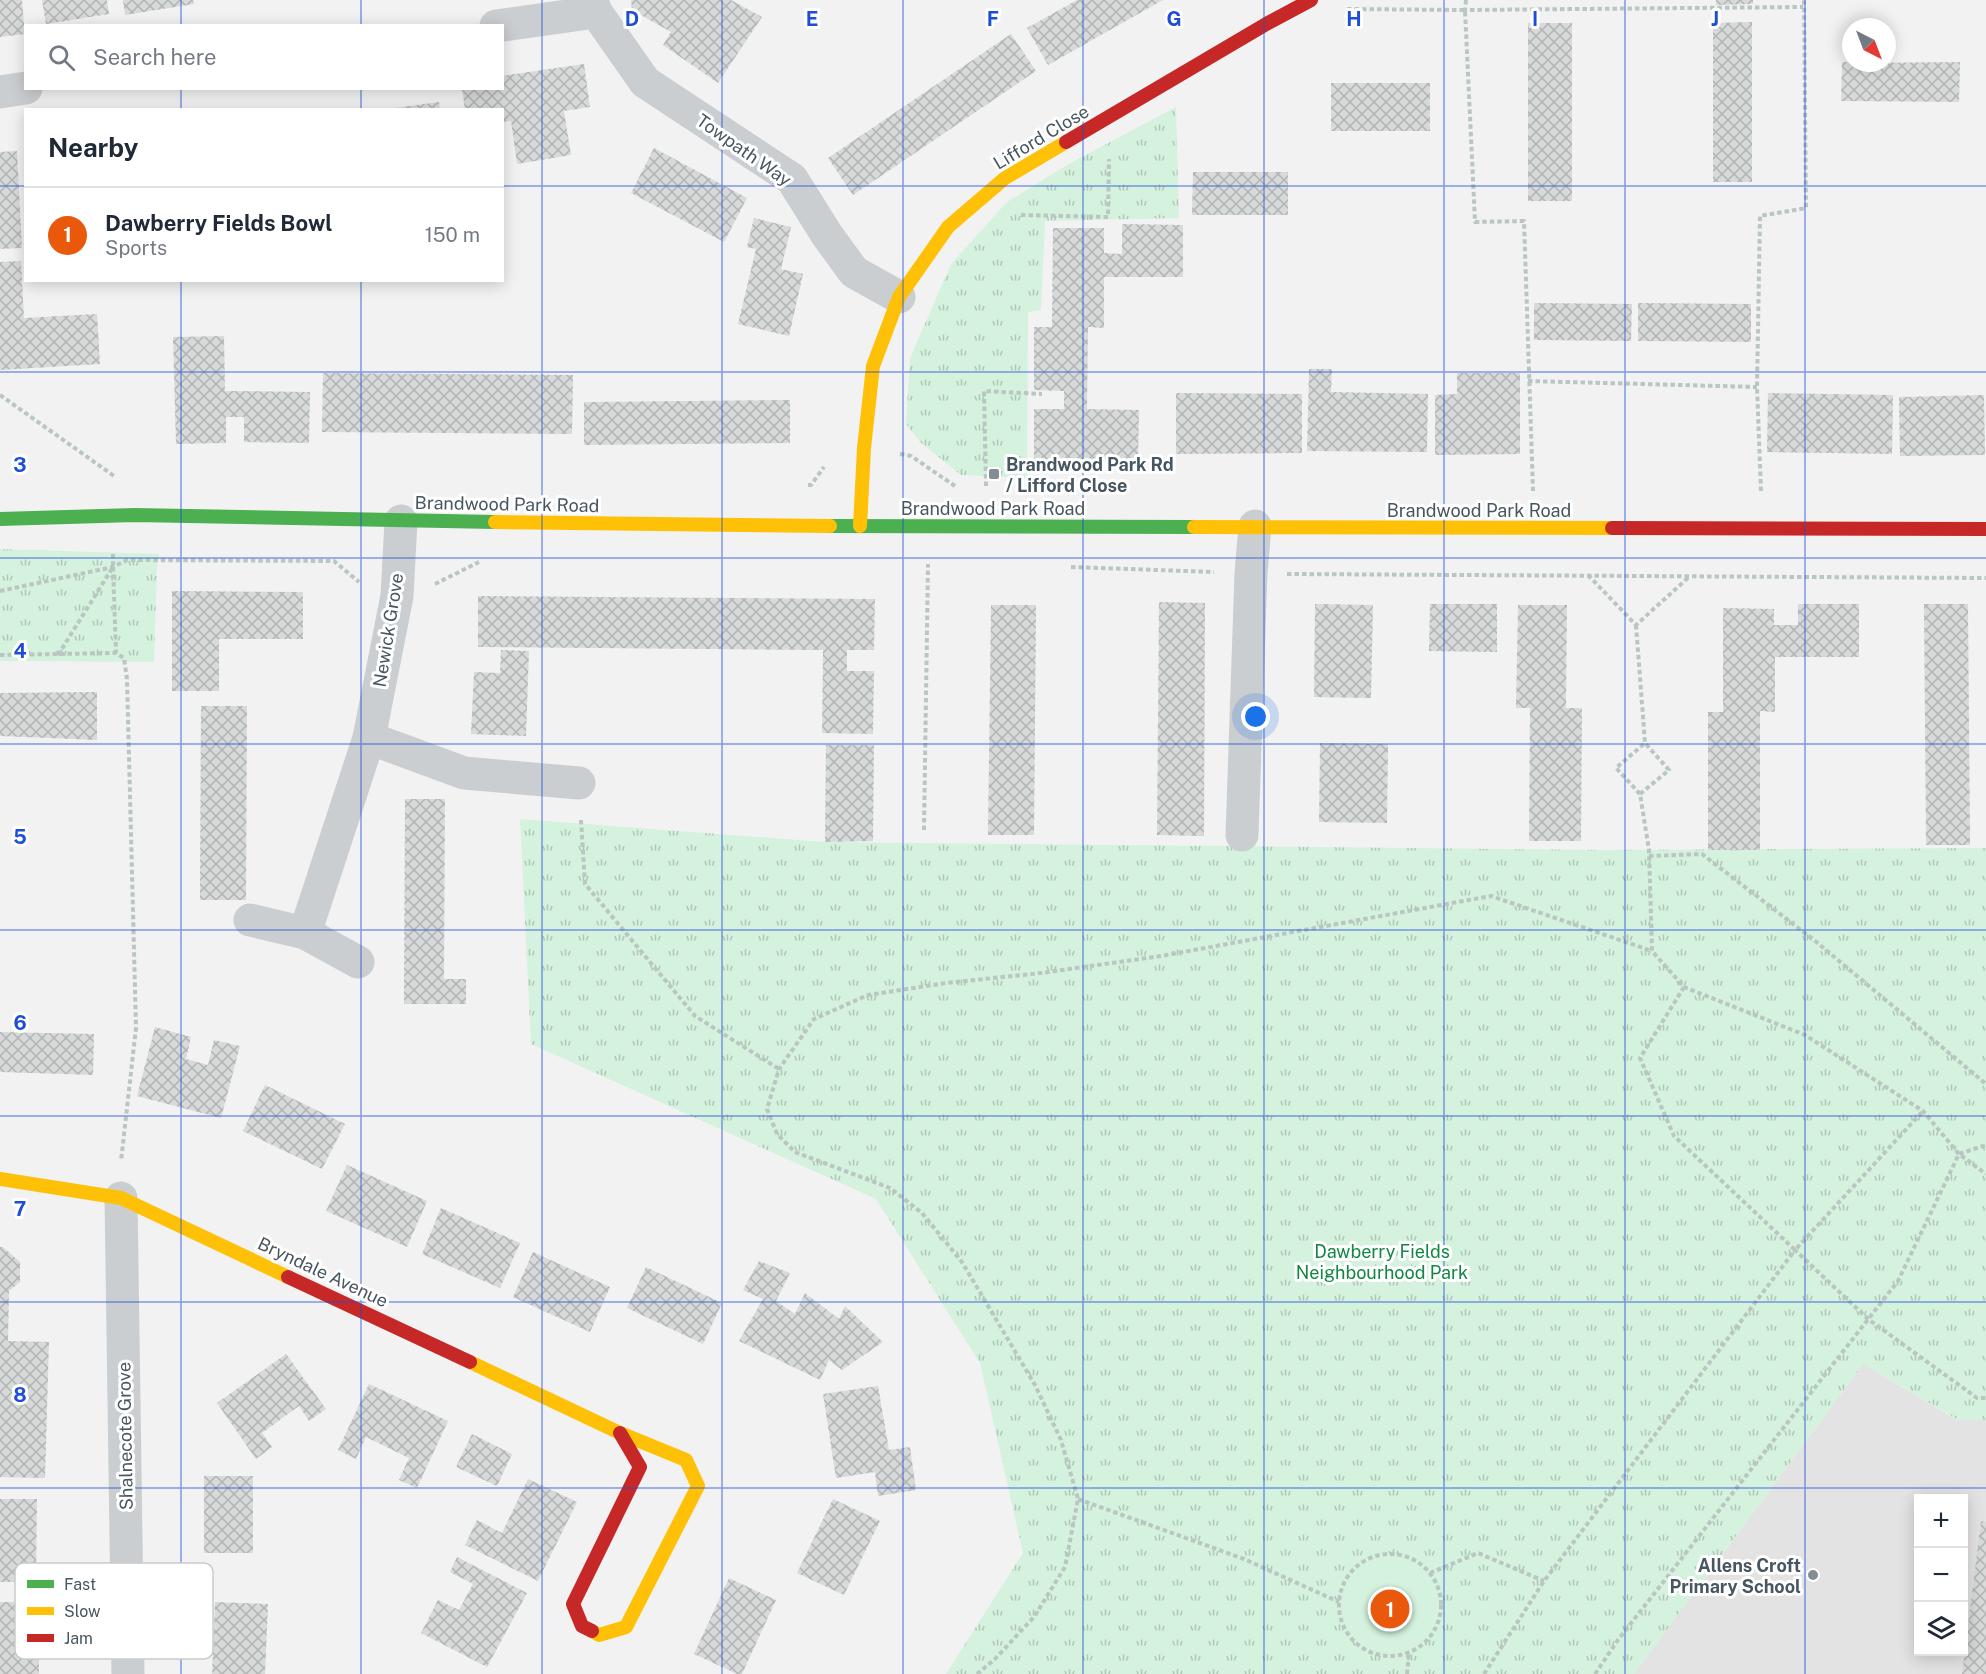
<!DOCTYPE html>
<html lang="en">
<head>
<meta charset="utf-8">
<style>
	:root { --surface:#fff; --page:#f6f6f7; --text:#1f2937; --muted:#747a83; --line:#e0e1e3; --accent:#ea580c }
	body { margin:0; font-family:"Public Sans",sans-serif; background:var(--page); color:var(--text) }
	.controls { position:absolute; right:18px; bottom:18px; display:grid; overflow:hidden; border-radius:0px; box-shadow:0 3px 15px #0003 }
	.controls button { width:54px; height:54px; display:grid; place-items:center; padding:0; border:0; border-bottom:2px solid var(--line); background:var(--surface); color:var(--text); font:30px sans-serif }
	.compass { position:absolute; left:1842px; top:18px; width:54px; height:54px; border-radius:50%; background:var(--surface); box-shadow:0 3px 15px #0003; rotate:138deg }
	.you { position:absolute; left:1256px; top:717px; width:21px; height:21px; margin:-15px; border:4px solid #fff; border-radius:50%; background:#1a73e8; box-shadow:0 0 0 9px #1a73e833 }
	.badge { display:grid; place-items:center; width:39px; height:39px; border-radius:50%; background:var(--accent); color:#fff; font-size:20px; font-weight:700 }
	.pin { position:absolute; translate:-50% -50%; border:3px solid #fff; box-shadow:0 2px 6px #0006 }
	.list { margin:0; padding:0; list-style:none }
	h2 { display:flex; justify-content:space-between; align-items:center; height:78px; margin:0; padding:0 24px; font-size:26px }
	h2 small { font-size:20px; font-weight:400; color:var(--muted) }
	.list li { display:grid; grid-template-columns:39px 1fr auto; gap:18px; align-items:center; box-sizing:border-box; height:96px; padding:0 24px; border-top:2px solid var(--line) }
	.list b { display:block; font-size:22px; white-space:nowrap }
	.list p { margin:0; font-size:20px; white-space:nowrap; color:var(--muted) }
	.list em { font-size:20px; font-style:normal; color:var(--muted) }
	.icon { flex:none; width:33px; height:33px; fill:none; stroke:currentColor; stroke-width:2; stroke-linecap:round; stroke-linejoin:round }
	.map { position:relative; flex:none; width:1986px; height:1674px; overflow:hidden }
	.search { position:absolute; background:var(--surface); box-shadow:0 3px 15px #0003; left:24px; top:24px; width:480px; height:66px; display:flex; align-items:center; gap:15px; box-sizing:border-box; padding:0 21px; border-radius:0px; color:var(--muted); font-size:22px }
	.panel { position:absolute; background:var(--surface); box-shadow:0 3px 15px #0003; left:24px; top:108px; width:480px; height:174px; border-radius:0px }
	.map>svg:first-child { display:block }
	.education { fill:#e3e3e4; fill-rule:evenodd }
	.grass { fill:url(#grass-tufts) }
	.garden { fill:#d5f2de }
	.building { fill:url(#building-cross-hatch) }
	.lines { fill:none; stroke-linecap:round; stroke-linejoin:round }
	.path { stroke:#b9c6c1; stroke-width:4; stroke-dasharray:4.5 3; stroke-linecap:butt }
	.street { stroke:#cbced1; stroke-width:33 }
	.fast { stroke:#4caf50; stroke-width:14 }
	.slow { stroke:#ffc107; stroke-width:14 }
	.jam { stroke:#c62828; stroke-width:14 }
	.grid { fill:none; stroke:#1d4ed8; stroke-width:1.5; stroke-opacity:0.55 }
	.poi-dot { fill:#838d93; stroke:#fff; stroke-width:2 }
	.labels { text-anchor:middle; dominant-baseline:central; stroke-width:6; stroke-linejoin:round; paint-order:stroke }
	.street-label { font-size:18px; fill:#475660; stroke:#fff }
	.poi-label { font-size:18px; font-weight:bold; fill:#475660; stroke:#fff; text-anchor:start }
	.park-label { font-size:18px; fill:#128742; stroke:#fff }
	.key { fill:#fff; stroke:#c8cccf; stroke-width:1.5 }
	.key-label { font-size:16px; fill:#475660 }
	.grid-label { font-size:20px; text-anchor:middle; font-weight:bold; fill:#1d4ed8; stroke:#fff; stroke-width:6; stroke-linejoin:round; paint-order:stroke }
</style>
</head>
<body>
<div class="map">
<svg width="1986" height="1674" viewBox="0 0 1986 1674">
	<defs>
		<pattern id="grass-tufts" width="24" height="20" patternUnits="userSpaceOnUse" patternTransform="scale(1.5)"><rect width="24" height="20" fill="#d5f2de"/><path d="M3 7l-1-3M5 7V3M7 7l1-3M15 17l-1-3M17 17v-4M19 17l1-3" fill="none" stroke="#afc7b7"/></pattern>
		<pattern id="building-cross-hatch" width="8" height="8" patternUnits="userSpaceOnUse" patternTransform="scale(1.5)"><rect width="8" height="8" fill="#d8dada"/><path d="M0 0l8 8M0 8l8-8" fill="none" stroke="#b1b4b4"/></pattern>
	</defs>
	<rect width="100%" height="100%" fill="#f2f2f2"/>
	<path class="education" d="M1863,1364L1957,1420H1986V1674H1634ZM1918,1498H1964V1652H1918Z"/>
	<g class="grass">
		<polygon points="1176,107 1179,218 1045,221 1041,310 1028,312 1027,478 961,475 920,442 906,424 910,358 951,264 1007,202 1067,165"/>
		<polygon points="0,549 159,554 157,567 154,662 0,661"/>
		<polygon points="520,819 825,842 1608,850 1986,848 1986,1420 1958,1420 1863,1364 1634,1674 946,1674 1023,1553 980,1363 876,1199 531,1044"/>
	</g>
	<circle class="garden" cx="1390" cy="1605" r="51"/>
	<g class="building">
		<polygon points="0,0 22,0 25,34 0,37"/>
		<polygon points="42,0 107,0 109,14 46,24"/>
		<polygon points="123,0 193,0 194,4 125,15"/>
		<polygon points="631,0 731,0 762,17 718,83 663,45 671,32 632,10"/>
		<polygon points="1077,0 1163,0 1048,65 1027,28"/>
		<polygon points="1716,0 1753,0 1753,4 1716,5"/>
		<polygon points="1752,22 1752,182 1713,182 1713,23"/>
		<rect x="1528" y="23" width="44" height="178"/>
		<polygon points="1011,34 1036,71 853,195 828,158"/>
		<polygon points="1842,62 1851,62 1851,63 1960,62 1959,102 1841,101"/>
		<polygon points="584,64 590,107 564,111 571,155 517,164 511,121 502,122 502,110 465,110 462,88 502,88 502,76"/>
		<rect x="1331" y="83" width="99" height="48"/>
		<polygon points="439,102 440,110 395,110 395,108"/>
		<polygon points="654,148 747,198 724,242 631,193"/>
		<polygon points="17,151 22,248 0,249 0,152"/>
		<polygon points="1193,172 1288,172 1288,215 1192,215"/>
		<polygon points="754,218 791,227 781,269 803,274 789,336 738,324 756,249 747,247"/>
		<polygon points="1122,224 1183,225 1183,277 1104,277 1104,328 1088,327 1087,409 1139,410 1138,462 1034,461 1034,409 1064,409 1064,391 1034,390 1034,327 1052,327 1053,228 1104,228 1104,253 1122,254"/>
		<polygon points="21,261 24,318 97,314 100,364 0,370 0,262"/>
		<polygon points="1534,303 1632,304 1631,341 1534,340"/>
		<polygon points="1638,303 1751,304 1751,342 1638,341"/>
		<polygon points="224,336 225,391 310,392 309,443 244,442 244,417 226,417 226,443 176,444 173,337"/>
		<polygon points="1309,369 1332,369 1331,392 1428,394 1427,452 1307,451"/>
		<polygon points="323,373 573,375 572,434 322,432"/>
		<polygon points="1457,373 1520,373 1520,454 1435,455 1435,395 1457,394"/>
		<polygon points="1176,393 1302,394 1302,453 1176,454"/>
		<polygon points="1768,393 1893,395 1892,454 1767,452"/>
		<polygon points="1984,395 1985,455 1900,456 1899,397"/>
		<polygon points="790,400 790,443 584,445 584,402"/>
		<polygon points="172,591 303,592 303,639 219,639 219,691 172,691"/>
		<polygon points="478,596 875,599 874,650 847,650 847,671 874,671 873,734 822,733 823,650 478,647"/>
		<polygon points="1159,602 1205,603 1204,836 1157,835"/>
		<polygon points="1315,604 1373,605 1371,698 1314,697"/>
		<polygon points="1430,604 1497,604 1497,652 1429,651"/>
		<polygon points="1798,604 1859,604 1859,657 1775,657 1775,712 1760,711 1760,850 1708,850 1708,712 1723,712 1723,608 1774,609 1774,625 1798,625"/>
		<polygon points="1924,604 1968,604 1970,845 1926,845"/>
		<polygon points="991,605 1036,605 1034,835 988,835"/>
		<polygon points="1518,605 1567,605 1566,708 1582,708 1581,841 1529,841 1530,708 1516,708"/>
		<polygon points="501,650 529,651 526,736 471,734 474,672 500,673"/>
		<polygon points="97,692 97,740 0,736 0,693"/>
		<polygon points="201,706 247,706 246,900 200,900"/>
		<polygon points="1320,743 1388,744 1387,823 1319,822"/>
		<polygon points="826,745 874,745 873,841 825,842"/>
		<polygon points="405,799 445,799 444,979 466,979 466,1004 404,1004"/>
		<polygon points="155,1027 191,1037 186,1059 208,1065 214,1040 240,1046 221,1118 137,1096"/>
		<polygon points="0,1032 94,1034 93,1075 0,1072"/>
		<polygon points="265,1085 345,1124 322,1169 243,1131"/>
		<polygon points="347,1165 427,1201 407,1247 326,1211"/>
		<polygon points="441,1208 520,1243 500,1288 422,1254"/>
		<polygon points="0,1247 3,1247 20,1262 20,1282 9,1291 8,1341 49,1342 45,1478 0,1477"/>
		<polygon points="533,1252 610,1287 590,1332 513,1297"/>
		<polygon points="759,1261 790,1273 776,1301 795,1314 805,1293 839,1319 845,1306 883,1342 842,1370 829,1360 820,1380 739,1341 763,1299 743,1290"/>
		<polygon points="646,1267 722,1303 703,1344 627,1308"/>
		<polygon points="286,1354 326,1409 309,1421 299,1406 262,1433 272,1447 256,1459 217,1403"/>
		<polygon points="369,1384 448,1421 417,1488 399,1480 409,1458 366,1437 356,1459 338,1450"/>
		<polygon points="878,1386 889,1450 910,1447 916,1490 878,1496 875,1472 836,1478 823,1394"/>
		<polygon points="472,1434 512,1454 497,1486 456,1467"/>
		<rect x="204" y="1476" width="49" height="77"/>
		<polygon points="528,1479 577,1502 538,1581 465,1545 477,1520 502,1533"/>
		<polygon points="0,1499 37,1499 36,1582 0,1582"/>
		<polygon points="833,1499 880,1521 844,1595 797,1573"/>
		<polygon points="1981,1521 1986,1522 1986,1674 1962,1674"/>
		<polygon points="457,1557 527,1593 487,1667 421,1633 438,1600 459,1610 473,1584 450,1572"/>
		<polygon points="729,1578 776,1600 742,1674 737,1674 694,1654"/>
		<rect x="0" y="1602" width="39" height="72"/>
		<polygon points="215,1602 268,1604 265,1674 212,1674"/>
	</g>
	<g class="lines">
		<g class="path">
			<polyline points="1466,0 1465,10 1803,7"/>
			<polyline points="1347,9 1465,10 1475,222 1524,221 1533,491"/>
			<polyline points="1021,215 1108,217 1109,159"/>
			<polyline points="1528,381 1757,387"/>
			<polyline points="0,395 114,476"/>
			<polyline points="900,454 911,456 955,486"/>
			<polyline points="808,485 811,485 824,467"/>
			<polyline points="986,486 984,391 1042,394"/>
			<polyline points="1761,491 1757,387 1760,216 1806,208 1804,0"/>
			<polyline points="113,567 116,653 124,658 127,679 136,1028 121,1161"/>
			<polyline points="1071,567 1214,572"/>
			<polyline points="1287,574 1986,578"/>
			<polyline points="1588,575 1636,625 1690,576"/>
			<polyline points="435,584 479,562"/>
			<polyline points="0,591 113,567 127,560 334,561 359,582"/>
			<polyline points="1636,625 1645,743 1669,770 1640,794 1649,850 1652,951 1684,987 1805,1035 1923,1111 1959,1154 1986,1174"/>
			<polyline points="0,655 116,653"/>
			<polyline points="58,655 113,567 113,554"/>
			<polyline points="1640,794 1616,768 1645,743"/>
			<polyline points="581,820 585,884 695,1016 779,1069"/>
			<polyline points="924,830 928,564"/>
			<polyline points="1649,856 1702,854 1814,940 1986,1084"/>
			<polyline points="1684,987 1640,1058 1674,1136 1795,1250 1923,1111"/>
			<polyline points="1078,1499 1244,1559 1339,1602"/>
			<circle cx="1390" cy="1605" r="51"/>
			<polyline points="1430,1573 1478,1553 1544,1581"/>
			<polyline points="977,1674 995,1659 1034,1617 1065,1567 1078,1499 1061,1440 1035,1385 962,1262 922,1213 890,1188 795,1152 777,1134 767,1109 779,1069 814,1019 868,995 946,983 1041,973 1161,956 1491,896 1652,951"/>
			<polyline points="1407,1674 1409,1652"/>
			<polyline points="1484,1674 1544,1581 1795,1250 1868,1319 1977,1398 1986,1398"/>
			<polyline points="1595,1674 1618,1640 1898,1281 1959,1154 1986,1145"/>
		</g>
		<g class="street">
			<polyline points="592,0 596,12 645,82 792,179 827,235 854,272 899,297"/>
			<polyline points="496,26 596,12"/>
			<polyline points="0,92 26,88"/>
			<polyline points="369,738 464,773 579,783"/>
			<polyline points="1242,835 1251,573 1255,526"/>
			<polyline points="250,920 305,933 358,962"/>
			<polyline points="305,933 369,738 397,596 401,521"/>
			<polyline points="121,1198 128,1674"/>
		</g>
		<g class="fast">
			<polyline points="0,519 135,515 495,522"/>
			<polyline points="830,526 1194,527"/>
		</g>
		<g class="slow">
			<polyline points="495,522 830,526"/>
			<polyline points="860,526 864,448 873,366 899,297 948,227 1005,178 1066,142"/>
			<polyline points="1194,527 1612,528"/>
			<polyline points="0,1179 121,1198 288,1277"/>
			<polyline points="470,1362 620,1433 686,1460 698,1486 626,1627 599,1635 592,1631"/>
		</g>
		<g class="jam">
			<polyline points="1066,142 1268,23 1311,0"/>
			<polyline points="1612,528 1986,529"/>
			<polyline points="288,1277 470,1362"/>
			<polyline points="592,1631 582,1626 573,1604 640,1467 620,1433"/>
		</g>
	</g>
	<path class="grid" d="M181,0V26M361,0V26M542,0V1674M722,0V1674M903,0V1674M1083,0V1674M1264,0V1674M1444,0V1674M1625,0V1674M1805,0V1674M181,88V110M361,88V110M0,186H26M502,186H1986M181,280V1674M361,280V1674M0,372H1986M0,558H1986M0,744H1986M0,930H1986M0,1116H1986M0,1302H1986M0,1488H1986"/>
	<g class="poi-dot">
		<rect x="988" y="468" width="12" height="12" rx="3"/>
		<circle cx="1813" cy="1575" r="6"/>
	</g>
	<g class="labels">
		<g class="street-label">
			<text transform="translate(1041 137) rotate(-31)">Lifford Close</text>
			<text transform="translate(744 150) rotate(35)">Towpath Way</text>
			<text transform="translate(507 504) rotate(1)">Brandwood Park Road</text>
			<text x="993" y="508">Brandwood Park Road</text>
			<text x="1479" y="510">Brandwood Park Road</text>
			<text transform="translate(388 630) rotate(-81)">Newick Grove</text>
			<text transform="translate(323 1272) rotate(25)">Bryndale Avenue</text>
			<text transform="translate(125 1436) rotate(-91)">Shalnecote Grove</text>
		</g>
		<g class="poi-label">
			<text x="1006" y="464">Brandwood Park Rd<tspan x="1006" dy="21">/ Lifford Close</tspan></text>
			<text x="1801" y="1565" text-anchor="end">Allens Croft<tspan x="1801" dy="21">Primary School</tspan></text>
		</g>
		<g class="park-label">
			<text x="1382" y="1251">Dawberry Fields<tspan x="1382" dy="21">Neighbourhood Park</tspan></text>
		</g>
	</g>
	<rect x="15" y="1563" width="198" height="96" rx="9" class="key"/>
	<rect x="27" y="1580" width="27" height="8" fill="#4caf50"/>
	<rect x="27" y="1607" width="27" height="8" fill="#ffc107"/>
	<rect x="27" y="1634" width="27" height="8" fill="#c62828"/>
	<g class="key-label">
		<text x="64" y="1590">Fast</text>
		<text x="64" y="1617">Slow</text>
		<text x="64" y="1644">Jam</text>
	</g>
	<g class="grid-label">
		<text x="632" y="26">D</text>
		<text x="812" y="26">E</text>
		<text x="993" y="26">F</text>
		<text x="1174" y="26">G</text>
		<text x="1354" y="26">H</text>
		<text x="1535" y="26">I</text>
		<text x="1715" y="26">J</text>
		<text x="20" y="472">3</text>
		<text x="20" y="658">4</text>
		<text x="20" y="844">5</text>
		<text x="20" y="1030">6</text>
		<text x="20" y="1216">7</text>
		<text x="20" y="1402">8</text>
	</g>
</svg>
<div class="controls">
<button>+</button>
<button>−</button>
<button><svg class="icon" aria-label="layers" viewBox="0 0 24 24"><path d="M12 4l9 5-9 5-9-5zM3 14l9 5 9-5"/></svg></button>
</div>
<svg class="compass" viewBox="-18 -18 36 36"><path d="M0-13l5 13h-10z" fill="#e53935"/><path d="M0 13l5-13h-10z" fill="#747a83"/></svg>
<div class="you"></div>
<div class="pin badge" style="left:1390px;top:1609px">1</div>
<div class="search"><svg class="icon" aria-label="search" viewBox="0 0 24 24"><circle cx="10" cy="10" r="6"/><path d="M15 15l6 6"/></svg>Search here</div>
<section class="panel">
<h2>Nearby<small></small></h2>
<ul class="list">
<li><span class="badge">1</span><div><b>Dawberry Fields Bowl</b><p>Sports</p></div><em>150 m</em></li>
</ul>
</section>
</div>
</body>
</html>
